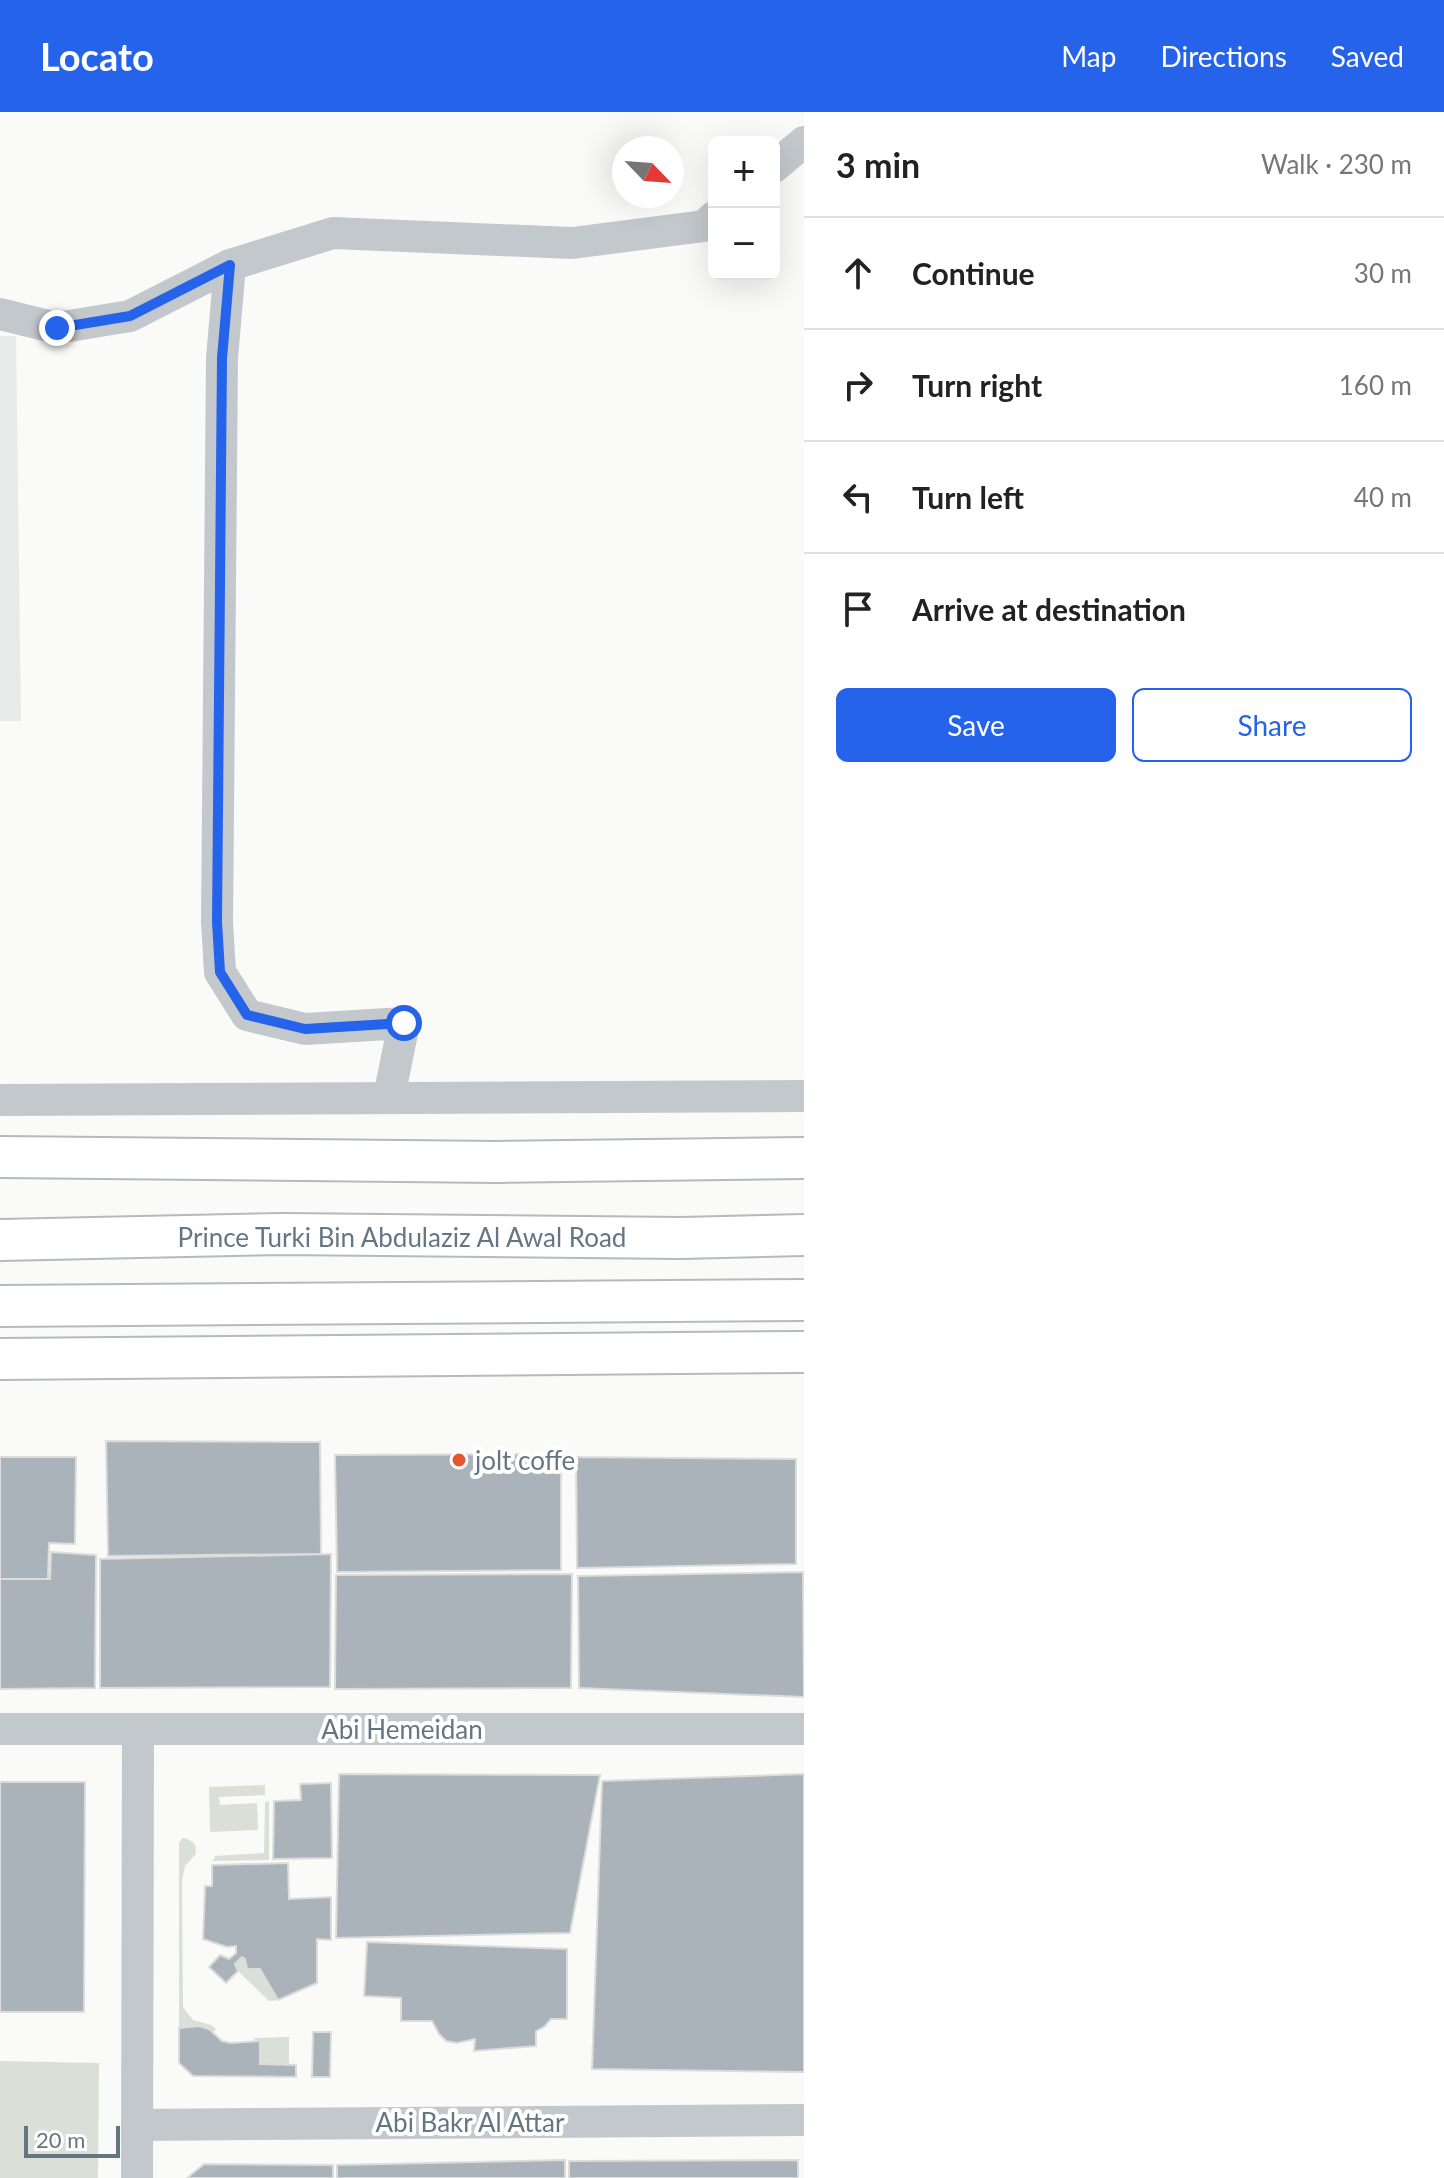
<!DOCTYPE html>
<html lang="en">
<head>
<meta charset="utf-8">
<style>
	:root { --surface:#fff; --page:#f2f2f2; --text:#222; --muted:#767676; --line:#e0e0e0; --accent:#2563eb }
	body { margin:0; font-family:Lato,sans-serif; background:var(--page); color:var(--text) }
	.controls { position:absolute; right:24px; top:24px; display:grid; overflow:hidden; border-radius:12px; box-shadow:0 8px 32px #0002 }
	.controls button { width:72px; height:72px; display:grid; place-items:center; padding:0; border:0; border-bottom:2px solid var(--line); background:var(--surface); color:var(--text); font:40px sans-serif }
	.compass { position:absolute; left:612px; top:24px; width:72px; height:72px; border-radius:50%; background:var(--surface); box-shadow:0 8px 32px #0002; rotate:115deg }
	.scale { position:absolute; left:24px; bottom:20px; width:96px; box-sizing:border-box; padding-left:8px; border:4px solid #657683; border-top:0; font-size:22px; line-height:28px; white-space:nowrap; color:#657683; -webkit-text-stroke:6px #fff; paint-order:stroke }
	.stop { position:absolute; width:24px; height:24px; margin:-18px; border:6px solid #2563eb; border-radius:50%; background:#fff }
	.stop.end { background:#2563eb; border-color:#fff; box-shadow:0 2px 8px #0008 }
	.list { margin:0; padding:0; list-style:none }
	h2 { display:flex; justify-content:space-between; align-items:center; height:104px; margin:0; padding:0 32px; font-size:34px }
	h2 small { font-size:26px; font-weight:400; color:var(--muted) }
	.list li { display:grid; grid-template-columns:52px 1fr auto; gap:24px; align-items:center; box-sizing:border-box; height:112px; padding:0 32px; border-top:2px solid var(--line) }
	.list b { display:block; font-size:30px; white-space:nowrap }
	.list em { font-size:26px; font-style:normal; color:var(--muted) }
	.actions { display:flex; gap:16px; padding:24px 32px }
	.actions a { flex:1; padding:18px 0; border:2px solid var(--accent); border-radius:12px; text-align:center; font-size:28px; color:var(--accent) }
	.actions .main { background:var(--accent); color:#fff }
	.icon { flex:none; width:44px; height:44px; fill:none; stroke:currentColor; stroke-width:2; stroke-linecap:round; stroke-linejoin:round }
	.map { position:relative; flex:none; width:804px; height:2066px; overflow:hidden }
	header { display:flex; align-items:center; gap:48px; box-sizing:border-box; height:112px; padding:0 40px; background:var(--accent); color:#fff }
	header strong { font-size:38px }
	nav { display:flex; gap:44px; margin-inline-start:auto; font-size:28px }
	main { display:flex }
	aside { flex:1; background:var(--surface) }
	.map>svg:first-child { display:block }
	.built { fill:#e8e9e9 }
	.green { fill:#dadfd7 }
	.building { fill:#aab3b9; stroke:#dcdcda; stroke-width:2 }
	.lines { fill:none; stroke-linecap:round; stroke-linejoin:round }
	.major-casing { stroke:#b5babe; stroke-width:44 }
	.minor { stroke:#c3c8cc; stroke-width:32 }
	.major { stroke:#fff; stroke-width:40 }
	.route { stroke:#2563eb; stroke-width:10 }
	.poi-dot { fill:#e4572e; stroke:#fff; stroke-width:3 }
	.labels { text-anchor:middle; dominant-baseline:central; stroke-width:8; stroke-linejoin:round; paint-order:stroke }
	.street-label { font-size:26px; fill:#657683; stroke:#fff }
	.poi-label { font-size:26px; fill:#657683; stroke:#fff; text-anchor:start }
</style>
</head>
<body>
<header>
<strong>Locato</strong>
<nav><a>Map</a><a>Directions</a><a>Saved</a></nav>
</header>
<main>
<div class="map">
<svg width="804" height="2066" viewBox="0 0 804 2066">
	<rect width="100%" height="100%" fill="#fafaf8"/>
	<polygon class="built" points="0,224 16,224 21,609 0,609"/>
	<g class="green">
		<polygon points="265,1673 265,1683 219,1685 220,1693 257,1691 258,1718 210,1720 209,1675"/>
		<polygon points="269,1689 269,1748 213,1749 215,1744 264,1741 265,1690"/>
		<path d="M183,1726C194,1729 196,1731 196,1742L185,1754L182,1768L183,1895L193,1908L211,1913L216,1917L213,1921L199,1914L179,1916V1730Z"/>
		<polygon points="242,1845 260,1857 278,1888 269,1889 238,1859 235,1852"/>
		<polygon points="289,1925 289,1953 260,1952 254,1926"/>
		<polygon points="0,1949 99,1951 98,2066 0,2066"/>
	</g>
	<g class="building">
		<polygon points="106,1329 320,1330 321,1442 108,1444"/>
		<polygon points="561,1342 561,1458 337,1460 335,1343"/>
		<polygon points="0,1345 76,1345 75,1432 49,1431 48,1467 0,1467"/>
		<polygon points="576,1345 796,1347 796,1452 577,1456"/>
		<polygon points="51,1440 96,1443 95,1576 0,1577 0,1467 50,1467"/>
		<polygon points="331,1442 330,1575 100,1576 100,1447"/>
		<polygon points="803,1460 804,1585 579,1576 578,1464"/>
		<polygon points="572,1462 571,1576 335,1577 336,1463"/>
		<polygon points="339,1662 600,1663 570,1821 336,1826"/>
		<polygon points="804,1662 804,1960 592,1957 602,1669"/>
		<polygon points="0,1670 85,1670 84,1900 0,1900"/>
		<polygon points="331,1671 332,1746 273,1747 274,1689 301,1688 300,1672"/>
		<polygon points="288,1751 289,1787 331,1785 331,1828 317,1827 317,1871 278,1888 260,1857 247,1857 245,1847 242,1845 235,1852 238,1859 226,1871 209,1855 220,1843 229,1847 236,1841 236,1834 227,1835 203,1827 205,1774 212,1774 212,1753"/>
		<polygon points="367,1830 567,1837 567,1907 551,1907 544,1915 536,1919 536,1934 474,1939 475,1927 457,1931 446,1929 439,1922 432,1909 401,1909 401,1886 364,1884"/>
		<polygon points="199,1914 209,1917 222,1929 231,1931 260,1929 260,1952 296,1953 296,1965 193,1964 179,1951 179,1916"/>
		<polygon points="313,1920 331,1920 330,1965 312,1965"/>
		<polygon points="565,2048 565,2066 337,2066 337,2053"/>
		<polygon points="798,2048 798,2066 569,2066 569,2049"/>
		<polygon points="204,2052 333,2053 333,2066 187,2066"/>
	</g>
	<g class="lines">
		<g class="major-casing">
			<g id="major">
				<polyline points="0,1045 497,1050 804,1046"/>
				<polyline points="0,1128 283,1122 681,1126 804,1123"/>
				<polyline points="0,1194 804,1188"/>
				<polyline points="0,1247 804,1240"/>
			</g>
		</g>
		<g class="minor">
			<polyline points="774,55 804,30"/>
			<polyline points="230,153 222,246 217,810 220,860 247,903 305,917 404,911 389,985"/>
			<polyline points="0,202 57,216 130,204 230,153 333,121 572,131 704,114 714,105"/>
			<polyline points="0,988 804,984"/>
			<polyline points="0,1617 804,1617"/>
			<polyline points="137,2013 804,2008"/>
			<polyline points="137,2066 138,1618"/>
		</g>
		<use href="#major" class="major"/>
	</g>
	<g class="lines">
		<polyline class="route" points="57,216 130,204 230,153 222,246 217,810 220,860 247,903 305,917 404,911"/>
	</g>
	<circle class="poi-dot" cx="459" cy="1348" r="8"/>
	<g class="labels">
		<g class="street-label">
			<text x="402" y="1125">Prince Turki Bin Abdulaziz Al Awal Road</text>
			<text x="402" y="1617">Abi Hemeidan</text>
			<text x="470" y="2010">Abi Bakr Al Attar</text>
		</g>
		<g class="poi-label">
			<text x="475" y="1348">jolt coffe</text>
		</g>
	</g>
</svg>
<div class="controls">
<button>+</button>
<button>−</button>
</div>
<svg class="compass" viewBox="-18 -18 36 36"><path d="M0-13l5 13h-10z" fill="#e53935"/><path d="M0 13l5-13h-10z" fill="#767676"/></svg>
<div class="scale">20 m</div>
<div class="stop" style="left:404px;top:911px"></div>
<div class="stop end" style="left:57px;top:216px"></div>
</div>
<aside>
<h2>3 min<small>Walk · 230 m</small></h2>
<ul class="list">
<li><svg class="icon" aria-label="ahead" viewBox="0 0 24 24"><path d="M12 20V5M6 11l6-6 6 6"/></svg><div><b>Continue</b></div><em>30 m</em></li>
<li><svg class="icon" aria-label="right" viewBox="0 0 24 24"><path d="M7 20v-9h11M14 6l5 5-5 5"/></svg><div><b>Turn right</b></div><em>160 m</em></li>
<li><svg class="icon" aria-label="left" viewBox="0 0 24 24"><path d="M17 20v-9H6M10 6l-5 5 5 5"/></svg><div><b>Turn left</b></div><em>40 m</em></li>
<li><svg class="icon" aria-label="arrive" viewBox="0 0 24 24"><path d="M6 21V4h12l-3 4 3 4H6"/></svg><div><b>Arrive at destination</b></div></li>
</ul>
<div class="actions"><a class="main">Save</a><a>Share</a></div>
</aside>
</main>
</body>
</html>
